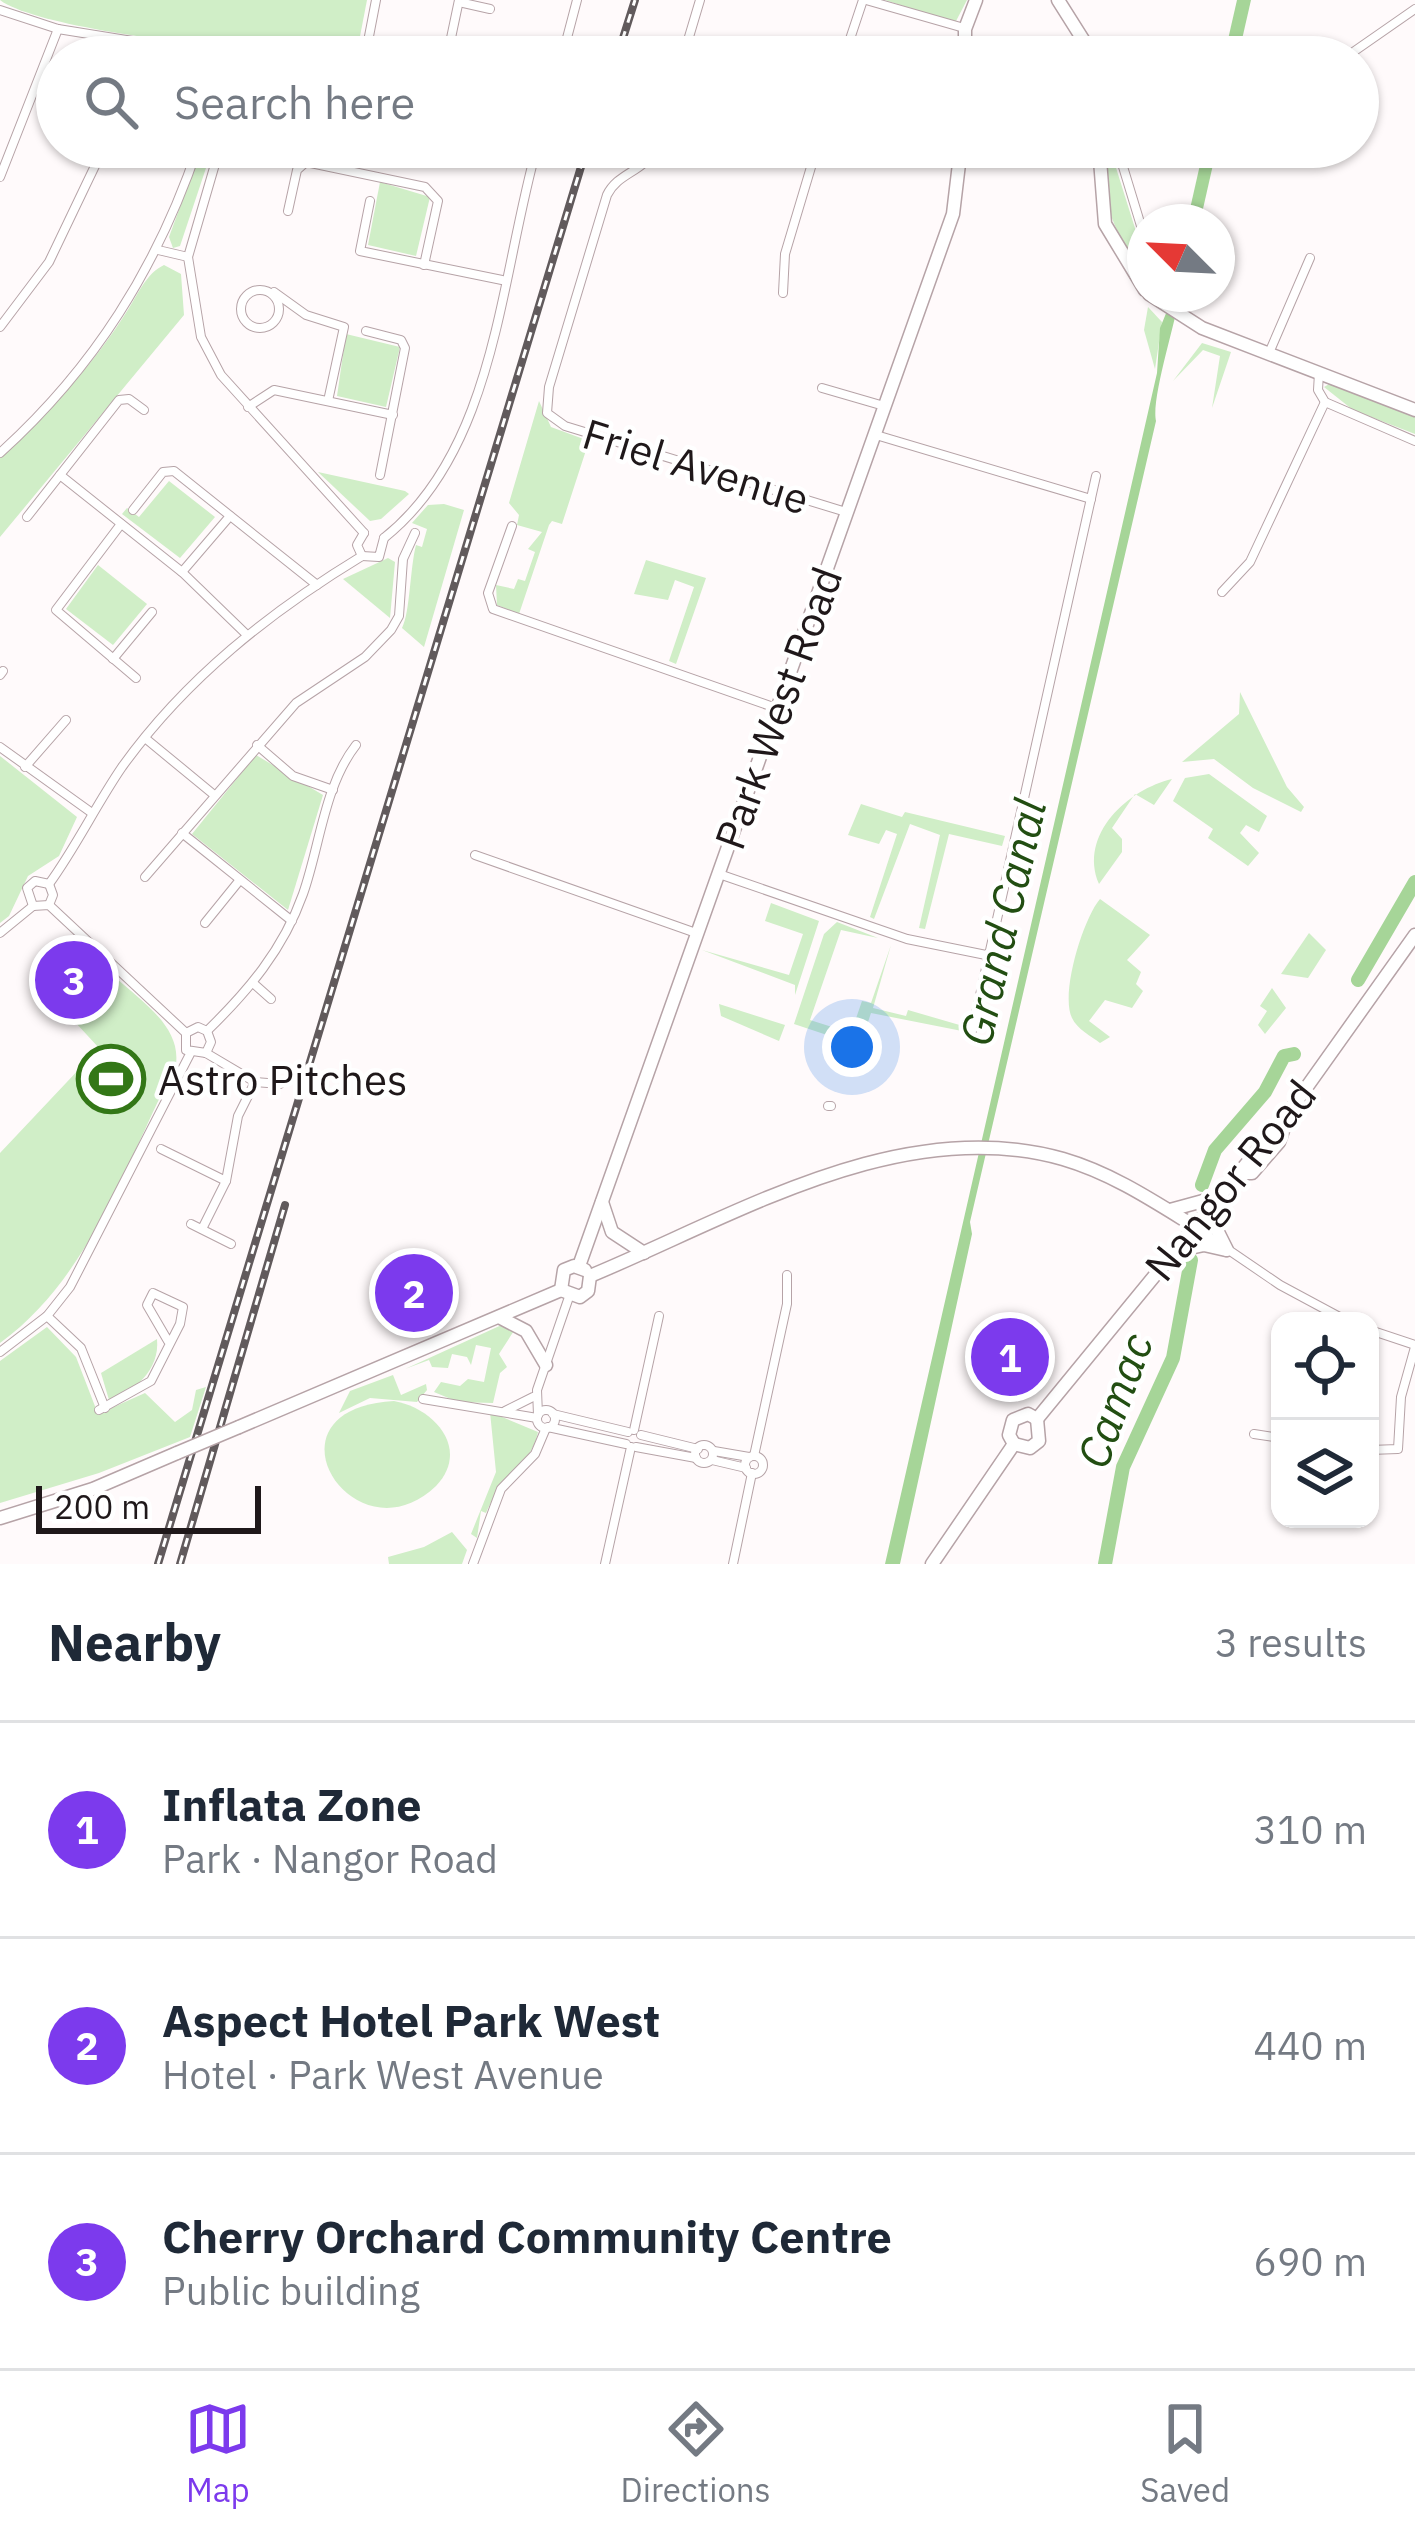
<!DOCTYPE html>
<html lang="en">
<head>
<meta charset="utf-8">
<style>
	:root { --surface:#fff; --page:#f2f2f3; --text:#1f2937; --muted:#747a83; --line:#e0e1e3; --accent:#7c3aed }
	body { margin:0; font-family:"IBM Plex Sans",sans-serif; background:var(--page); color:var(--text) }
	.controls { position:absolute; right:36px; bottom:36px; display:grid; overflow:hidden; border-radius:24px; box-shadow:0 3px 9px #0004 }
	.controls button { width:108px; height:108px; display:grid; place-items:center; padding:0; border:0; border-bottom:3px solid var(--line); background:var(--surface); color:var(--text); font:60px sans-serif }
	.compass { position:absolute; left:1127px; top:204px; width:108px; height:108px; border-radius:50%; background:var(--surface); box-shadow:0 3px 9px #0004; rotate:294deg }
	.scale { position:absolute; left:36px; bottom:30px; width:225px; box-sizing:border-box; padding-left:12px; border:6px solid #1f181a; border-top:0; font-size:33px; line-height:42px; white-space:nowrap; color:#1f181a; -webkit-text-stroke:9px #fff; paint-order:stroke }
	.you { position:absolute; left:852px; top:1047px; width:42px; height:42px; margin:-30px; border:9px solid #fff; border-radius:50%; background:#1a73e8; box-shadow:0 0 0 18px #1a73e833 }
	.badge { display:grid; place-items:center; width:78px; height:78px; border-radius:50%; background:var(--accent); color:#fff; font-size:39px; font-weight:700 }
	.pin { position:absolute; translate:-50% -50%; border:6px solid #fff; box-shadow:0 3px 12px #0006 }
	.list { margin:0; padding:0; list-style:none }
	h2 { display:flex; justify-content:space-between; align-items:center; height:156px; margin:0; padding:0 48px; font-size:51px }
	h2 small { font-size:39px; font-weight:400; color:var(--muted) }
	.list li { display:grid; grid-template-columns:78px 1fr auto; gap:36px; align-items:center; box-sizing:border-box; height:216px; padding:0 48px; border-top:3px solid var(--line) }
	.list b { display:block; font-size:45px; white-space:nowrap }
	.list p { margin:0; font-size:39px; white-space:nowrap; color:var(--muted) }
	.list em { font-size:39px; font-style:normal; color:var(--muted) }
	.icon { flex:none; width:66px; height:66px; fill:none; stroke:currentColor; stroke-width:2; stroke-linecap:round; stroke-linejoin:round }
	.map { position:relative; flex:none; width:1415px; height:1564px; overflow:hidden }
	.search { position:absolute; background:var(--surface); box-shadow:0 3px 9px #0004; left:36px; right:36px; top:36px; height:132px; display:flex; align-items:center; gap:30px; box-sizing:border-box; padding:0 42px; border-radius:66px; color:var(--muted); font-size:45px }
	.sheet { height:804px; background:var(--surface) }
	nav { display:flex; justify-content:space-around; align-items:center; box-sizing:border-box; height:168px; border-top:3px solid var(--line); background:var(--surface); font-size:33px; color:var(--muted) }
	nav a { display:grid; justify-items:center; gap:6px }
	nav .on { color:var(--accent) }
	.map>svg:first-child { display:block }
	.green { fill:#d0eec7 }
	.water { fill:#a6d598 }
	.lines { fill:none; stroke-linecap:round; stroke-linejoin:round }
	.river { stroke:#a6d598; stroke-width:14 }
	.street-casing { stroke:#b6a3a7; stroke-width:10 }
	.secondary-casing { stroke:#b6a3a7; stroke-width:15 }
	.street { stroke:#fff; stroke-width:8 }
	.secondary { stroke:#fff; stroke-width:12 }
	.rail-casing { stroke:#615a5c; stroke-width:8 }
	.rail { stroke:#fff; stroke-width:3; stroke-dasharray:9; stroke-linecap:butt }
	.secondary-bridge-casing { stroke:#b6a3a7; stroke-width:15; stroke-linecap:butt }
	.secondary-bridge { stroke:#fff; stroke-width:12 }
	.labels { text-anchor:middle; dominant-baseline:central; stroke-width:9; stroke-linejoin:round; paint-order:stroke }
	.street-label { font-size:42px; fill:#1f181a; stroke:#fff }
	.poi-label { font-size:42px; fill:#1f181a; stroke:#fff; text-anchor:start }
	.water-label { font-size:45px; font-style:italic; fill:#224e12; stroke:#fff }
</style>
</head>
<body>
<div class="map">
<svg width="1415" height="1564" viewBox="0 0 1415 1564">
	<rect width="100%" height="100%" fill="#fffafb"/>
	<g class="green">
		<path d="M0,0H367L356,57C292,57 43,33 0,0Z"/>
		<polygon points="885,0 967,0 955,23"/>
		<polygon points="202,147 213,147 180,246 173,248 169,237"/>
		<path d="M1112,155L1145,260V280C1126,249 1088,190 1112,155Z"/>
		<polygon points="380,182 430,197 416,256 368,245"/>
		<path d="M164,265L181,274L184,315L0,537V457C50,411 93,366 129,308C139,292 147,273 164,265Z"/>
		<polygon points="1148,307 1162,322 1155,369 1144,330"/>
		<polygon points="346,334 400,347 386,407 337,396"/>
		<polygon points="1202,343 1231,352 1212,408 1220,356 1203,350 1173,381"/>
		<polygon points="1331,383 1415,414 1415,434 1353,410 1324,387"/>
		<polygon points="539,401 551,427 589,441 562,524 552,521 549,525 519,614 497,605 496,585 514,589 518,579 525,581 535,552 528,549 542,532 517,525 519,515 509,503"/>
		<polygon points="318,472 405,491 409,494 381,519 370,521"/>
		<polygon points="169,481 215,517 180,558 122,514 127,508 139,517"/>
		<path d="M444,504L464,510L424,647L402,628C410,613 410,568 416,545L422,547L427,529L412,523L428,505Z"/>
		<polygon points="388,558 395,562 390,618 343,579"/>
		<polygon points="646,560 706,578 676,664 669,661 694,587 675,580 668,600 634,594"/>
		<polygon points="98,565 147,604 113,645 66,609"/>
		<polygon points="1240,692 1287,787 1304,807 1301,812 1253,788 1214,759 1182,762 1239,714"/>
		<polygon points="256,755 323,795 288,910 192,834"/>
		<polygon points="0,756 77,817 59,856 28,876 9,916 0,923"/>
		<polygon points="1209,774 1267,816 1259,832 1246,825 1240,833 1259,853 1248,866 1208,838 1213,829 1173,801 1185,778"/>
		<path d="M1172,779L1154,805L1135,794L1112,828L1122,839V852L1099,884C1078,834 1129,789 1172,779Z"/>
		<polygon points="861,804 902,817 905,812 1005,836 1002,846 949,834 925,929 919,928 940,835 910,824 874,919 870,917 897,834 886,830 879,844 848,835"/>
		<path d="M1100,899L1150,935L1127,960L1141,972L1136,984L1143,991L1132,1008L1105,1000L1089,1021L1110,1037L1100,1043C1091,1036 1077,1029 1072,1018C1060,994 1083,919 1100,899Z"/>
		<polygon points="771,903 819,921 795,995 795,985 702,950 789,975 803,934 765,921"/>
		<polygon points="837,922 878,938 841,930 810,1020 851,1033 862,1001 871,1003 891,945 873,1008 906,1016 908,1010 963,1026 962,1031 871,1013 860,1046 794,1024 824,934"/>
		<polygon points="1309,933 1326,950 1308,978 1281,974"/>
		<path d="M114,976C139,1000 181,1025 176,1064C128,1159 89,1279 0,1343V1153L99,1048L75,1022Z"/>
		<polygon points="1272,988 1286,1008 1265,1034 1258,1025 1267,1011 1260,1006"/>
		<polygon points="719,1004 785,1025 779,1041 721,1016"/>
		<polygon points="506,1323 517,1326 499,1354 507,1367 500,1373 493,1403 458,1402 434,1392 441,1382 460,1386 468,1379 484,1382 491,1348 476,1345 471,1365 467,1357 452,1354 448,1368 432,1367 429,1360 405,1369"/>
		<polygon points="47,1327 76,1357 98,1414 145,1393 175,1422 192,1410 196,1390 206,1387 190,1437 99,1473 0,1503 0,1361"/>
		<polygon points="1006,1327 1039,1355 1013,1386 980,1359"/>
		<path d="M157,1339C160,1370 135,1391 109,1400L101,1373Z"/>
		<polygon points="393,1375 401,1395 426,1384 427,1390 417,1402 370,1398 339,1413 350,1391"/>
		<path d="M394,1401C434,1408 471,1449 436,1486C354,1564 255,1409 394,1401Z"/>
		<path d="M490,1412L538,1432C532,1464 498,1482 486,1513L481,1511L477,1538L471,1534L496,1472Z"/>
		<polygon points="452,1532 467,1550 462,1564 389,1564 388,1557 424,1547"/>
	</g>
	<g class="water">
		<polygon points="1237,0 1251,0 1238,57 1224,57"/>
		<polygon points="1204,147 1217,147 1200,222 1187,222"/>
		<path d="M1174,294H1180C1175,325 1151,399 1156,421L970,1222L972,1234L900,1564H885L1157,373L1160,328Z"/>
	</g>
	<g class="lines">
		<g class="river">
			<polyline points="1358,980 1415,882"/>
			<polyline points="1202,1185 1215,1150 1265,1092 1284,1056 1294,1054"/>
			<polyline points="1105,1564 1123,1467 1173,1358 1191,1260"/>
		</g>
		<g class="street-casing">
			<g id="street">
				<polyline points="866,0 964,28"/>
				<polyline points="459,2 490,9"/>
				<polyline points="0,10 58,29 232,57"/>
				<polyline points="1116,50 1118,57"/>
				<polyline points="365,57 376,0"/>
				<polyline points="447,57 459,0"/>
				<polyline points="562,57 577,0"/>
				<polyline points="683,57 700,0"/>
				<polyline points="844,57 863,0"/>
				<polyline points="1346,57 1415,9"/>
				<polyline points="220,147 188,257 201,337 221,375 364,533"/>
				<path d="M656,147C645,172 618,172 607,195L549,387L547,413L565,426L846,512"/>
				<polyline points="1117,147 1145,239"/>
				<polyline points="0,177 58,29"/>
				<polyline points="370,201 360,251 502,280"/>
				<polyline points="288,211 297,170 306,162 425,187 438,201 424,265"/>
				<polyline points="158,250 188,257"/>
				<circle cx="260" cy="309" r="19"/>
				<polyline points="274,292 306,315 344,327 328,401"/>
				<polyline points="783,293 785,254 817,147"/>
				<polyline points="0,327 49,262 104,147"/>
				<polyline points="366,331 401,340 405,348 380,475"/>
				<polyline points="1269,353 1310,258"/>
				<polyline points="1319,373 1318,390 1325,402 1415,441"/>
				<polyline points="822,388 884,406"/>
				<polyline points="248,407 274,390 393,415"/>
				<polyline points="876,435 1091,499"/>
				<path d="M0,453C94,368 157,268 198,147"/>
				<polyline points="60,475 182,572 247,635"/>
				<polyline points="133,510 163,472 174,471 317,585"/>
				<polyline points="27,517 119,400 129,399 144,410"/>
				<polyline points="121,524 56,610 136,678"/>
				<polyline points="512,526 488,593 493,609 776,708"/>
				<path d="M384,538C496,449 500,277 537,147"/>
				<polyline points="362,556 379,557 384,538"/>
				<polyline points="362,556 357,545 364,533"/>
				<polyline points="182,572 230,516"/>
				<polyline points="1222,592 1250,562 1325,402"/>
				<polyline points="113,659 152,612"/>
				<polyline points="0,675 3,671"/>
				<polyline points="145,738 213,794"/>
				<polyline points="257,745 293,776 333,790"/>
				<polyline points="0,747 92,813"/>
				<polyline points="25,767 66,720"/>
				<polyline points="182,833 292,921"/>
				<polyline points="475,855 696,933"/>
				<polyline points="719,874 907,939 986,955"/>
				<polyline points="145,877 296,703 365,657 391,630 399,616 403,559 415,533"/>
				<path d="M49,884C76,847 96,805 122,767C186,678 270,612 362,556"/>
				<polyline points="49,905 53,895 49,884"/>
				<polyline points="33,906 49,905 186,1033 186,1050 206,1053"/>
				<polyline points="33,906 27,888 35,881 49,884"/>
				<polyline points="205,923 239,881"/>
				<polyline points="0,933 33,906"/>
				<polyline points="253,983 271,999"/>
				<path d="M207,1031C248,991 283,950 303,894C320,846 324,786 356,745"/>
				<polyline points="972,1031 1096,476"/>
				<polyline points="186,1033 198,1027 207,1031 211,1042 206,1053"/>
				<polyline points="206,1053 255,1082 280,1084"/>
				<polyline points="828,1106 831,1106"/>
				<polyline points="161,1149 226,1181"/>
				<polyline points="191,1224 231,1244"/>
				<polyline points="1195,1227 1280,1285 1347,1321"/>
				<polyline points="202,1229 226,1181 238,1116 255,1082"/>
				<polyline points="47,1316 81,1348 105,1408"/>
				<polyline points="1370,1330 1415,1345"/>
				<polyline points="0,1352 47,1316 70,1287 190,1054"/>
				<polyline points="423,1399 537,1418"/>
				<polyline points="99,1410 151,1381 180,1324 183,1307 153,1293 147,1305 168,1341"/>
				<circle cx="546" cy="1419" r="9"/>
				<polyline points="505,1411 533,1397"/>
				<polyline points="553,1414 628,1432"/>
				<polyline points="538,1415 537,1390 569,1297"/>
				<polyline points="548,1427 626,1444"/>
				<polyline points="634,1430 659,1316"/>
				<polyline points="1254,1434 1280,1438"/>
				<polyline points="641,1435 698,1449"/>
				<circle cx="704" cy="1454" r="9"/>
				<polyline points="636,1447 696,1458"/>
				<polyline points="1370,1450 1398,1449 1401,1397 1415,1347"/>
				<polyline points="714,1451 749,1457"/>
				<polyline points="754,1456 787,1304 787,1275"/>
				<circle cx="754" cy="1465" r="9"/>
				<polyline points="712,1460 746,1468"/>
				<polyline points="473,1564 501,1489 535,1454 546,1428"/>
				<polyline points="605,1564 631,1447"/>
				<polyline points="733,1564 752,1473"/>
			</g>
		</g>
		<g class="secondary-casing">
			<g id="secondary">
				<polyline points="1058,0 1094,57"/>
				<polyline points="965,57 965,29 976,0"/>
				<polyline points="1099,147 1105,224 1145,290"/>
				<polyline points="1149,294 1202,328 1415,410"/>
				<polyline points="1238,1173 1252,1173 1279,1142 1287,1119"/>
				<polyline points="1218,1200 1216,1228 1227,1250"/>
				<polyline points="602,1202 612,1232 644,1253"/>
				<polyline points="1170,1210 1214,1198"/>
				<polyline points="1176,1251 1204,1245 1226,1250"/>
				<polyline points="579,1266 953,214 961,147"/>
				<path d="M590,1276C735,1216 901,1113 1063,1159C1111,1173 1152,1200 1194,1226"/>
				<polyline points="561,1290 564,1270 574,1266 585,1270"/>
				<polyline points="561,1290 580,1297 588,1291 590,1276"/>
				<polyline points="499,1317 526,1331 546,1365"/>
				<polyline points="1037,1419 1289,1112 1415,935"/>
				<polyline points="239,1427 561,1290"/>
				<polyline points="1014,1444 1009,1435 1013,1420 1028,1414 1037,1419"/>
				<polyline points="1014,1444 1030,1448 1039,1441 1037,1419"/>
				<polyline points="0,1518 93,1489 177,1453"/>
				<polyline points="932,1564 1014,1444"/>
			</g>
		</g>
		<use href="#street" class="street"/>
		<use href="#secondary" class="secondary"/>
		<g class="rail-casing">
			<g id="rail">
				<polyline points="617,57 635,0"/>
				<polyline points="158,1564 587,147"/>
				<polyline points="180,1564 285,1205"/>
			</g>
		</g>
		<use href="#rail" class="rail"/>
		<g class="secondary-bridge-casing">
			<polyline id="secondary-bridge" points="177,1453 239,1427"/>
		</g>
		<use href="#secondary-bridge" class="secondary-bridge"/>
	</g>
	<defs>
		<g id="stadium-ring" transform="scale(3.45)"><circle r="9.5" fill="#fff" stroke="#337717" stroke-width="1.5"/><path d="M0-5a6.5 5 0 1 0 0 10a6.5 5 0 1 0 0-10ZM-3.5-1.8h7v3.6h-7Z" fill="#337717"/></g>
	</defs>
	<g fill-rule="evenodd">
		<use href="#stadium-ring" x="111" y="1079"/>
	</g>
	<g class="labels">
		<g class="street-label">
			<text transform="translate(696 466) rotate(17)">Friel Avenue</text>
			<text transform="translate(778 708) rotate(-70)">Park West Road</text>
			<text transform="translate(1230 1180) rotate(-51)">Nangor Road</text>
		</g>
		<g class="poi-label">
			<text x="158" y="1079">Astro Pitches</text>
		</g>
		<g class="water-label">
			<text transform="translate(1002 922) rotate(-77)">Grand Canal</text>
			<text transform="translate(1114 1400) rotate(-70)">Camac</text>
		</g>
	</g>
</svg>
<div class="controls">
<button><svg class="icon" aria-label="locate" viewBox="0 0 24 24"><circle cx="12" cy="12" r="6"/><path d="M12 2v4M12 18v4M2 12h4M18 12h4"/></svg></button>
<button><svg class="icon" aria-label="layers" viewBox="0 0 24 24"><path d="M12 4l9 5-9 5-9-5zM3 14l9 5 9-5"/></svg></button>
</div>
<svg class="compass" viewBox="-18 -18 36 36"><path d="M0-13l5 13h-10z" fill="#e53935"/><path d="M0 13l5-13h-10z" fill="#747a83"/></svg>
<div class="scale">200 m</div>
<div class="you"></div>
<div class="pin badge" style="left:1010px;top:1357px">1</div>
<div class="pin badge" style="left:414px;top:1293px">2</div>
<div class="pin badge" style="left:74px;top:980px">3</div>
<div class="search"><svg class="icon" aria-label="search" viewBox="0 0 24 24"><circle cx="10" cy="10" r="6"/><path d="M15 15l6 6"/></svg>Search here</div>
</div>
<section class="sheet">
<h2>Nearby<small>3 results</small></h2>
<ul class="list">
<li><span class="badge">1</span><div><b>Inflata Zone</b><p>Park · Nangor Road</p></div><em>310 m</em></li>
<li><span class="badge">2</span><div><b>Aspect Hotel Park West</b><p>Hotel · Park West Avenue</p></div><em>440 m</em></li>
<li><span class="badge">3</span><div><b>Cherry Orchard Community Centre</b><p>Public building</p></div><em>690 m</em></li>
</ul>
</section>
<nav>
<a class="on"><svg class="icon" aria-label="map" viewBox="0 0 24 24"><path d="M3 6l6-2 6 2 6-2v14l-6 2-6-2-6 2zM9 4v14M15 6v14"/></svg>Map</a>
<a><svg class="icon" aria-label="directions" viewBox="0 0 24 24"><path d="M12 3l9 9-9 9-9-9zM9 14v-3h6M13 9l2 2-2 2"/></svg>Directions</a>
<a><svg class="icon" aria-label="saved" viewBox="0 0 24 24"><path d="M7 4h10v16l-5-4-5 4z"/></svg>Saved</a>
</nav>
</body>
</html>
